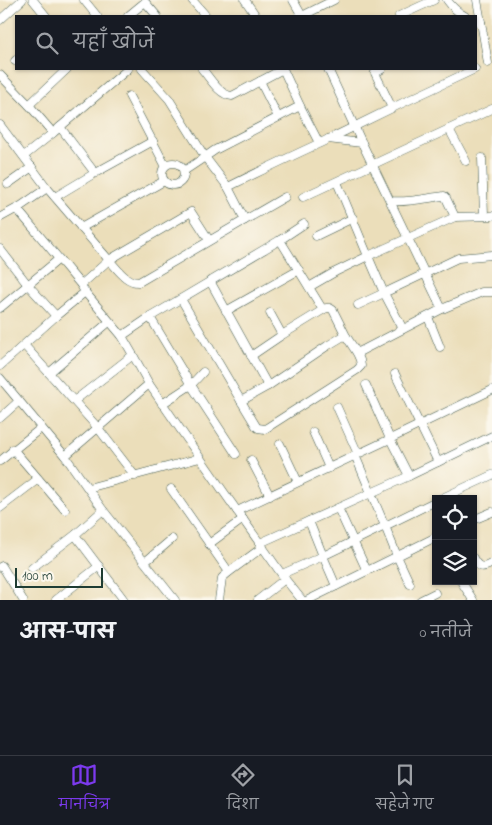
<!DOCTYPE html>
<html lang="hi">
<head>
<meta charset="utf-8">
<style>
	:root { --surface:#171b24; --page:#242831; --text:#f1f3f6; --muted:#9ea1a6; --line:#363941; --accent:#7c3aed }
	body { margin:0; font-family:"Indie Flower","Playpen Sans Deva",sans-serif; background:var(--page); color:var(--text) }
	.controls { position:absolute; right:15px; bottom:15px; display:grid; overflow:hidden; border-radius:0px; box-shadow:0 1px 4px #0004 }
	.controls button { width:45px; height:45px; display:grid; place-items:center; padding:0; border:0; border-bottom:1px solid var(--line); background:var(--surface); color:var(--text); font:25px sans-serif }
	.scale { position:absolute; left:15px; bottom:12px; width:88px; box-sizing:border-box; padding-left:5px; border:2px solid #1f3d34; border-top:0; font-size:14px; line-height:18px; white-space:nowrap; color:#1f3d34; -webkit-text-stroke:4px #fbf7ec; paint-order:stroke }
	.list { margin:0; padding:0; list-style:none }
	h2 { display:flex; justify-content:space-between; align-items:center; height:65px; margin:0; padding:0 20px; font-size:21px }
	h2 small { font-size:16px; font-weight:400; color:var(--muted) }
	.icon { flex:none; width:28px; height:28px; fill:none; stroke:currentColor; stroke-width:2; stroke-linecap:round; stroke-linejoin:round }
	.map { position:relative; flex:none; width:492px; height:600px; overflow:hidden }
	.search { position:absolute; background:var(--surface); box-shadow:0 1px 4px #0004; left:15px; right:15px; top:15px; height:55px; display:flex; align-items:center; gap:12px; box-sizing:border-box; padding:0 18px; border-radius:0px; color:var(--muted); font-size:19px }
	.sheet { height:155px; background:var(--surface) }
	nav { display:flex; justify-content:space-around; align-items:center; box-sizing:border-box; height:70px; border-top:1px solid var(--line); background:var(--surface); font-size:14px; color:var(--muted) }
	nav a { display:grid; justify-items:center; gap:2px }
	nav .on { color:var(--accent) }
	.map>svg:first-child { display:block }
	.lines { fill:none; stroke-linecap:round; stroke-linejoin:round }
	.minor-casing { stroke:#3e5548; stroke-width:9 }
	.minor { stroke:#fff; stroke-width:8 }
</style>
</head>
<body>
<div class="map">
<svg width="492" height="600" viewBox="0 0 492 600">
	<rect width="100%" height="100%" fill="#fbf7ec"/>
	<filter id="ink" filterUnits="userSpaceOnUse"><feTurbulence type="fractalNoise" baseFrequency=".02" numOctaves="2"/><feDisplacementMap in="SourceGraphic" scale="10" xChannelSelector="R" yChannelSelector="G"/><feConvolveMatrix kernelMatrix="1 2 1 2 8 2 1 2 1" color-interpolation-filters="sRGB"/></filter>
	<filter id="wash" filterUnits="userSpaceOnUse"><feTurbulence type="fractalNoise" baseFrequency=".0096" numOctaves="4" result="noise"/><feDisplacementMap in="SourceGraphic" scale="20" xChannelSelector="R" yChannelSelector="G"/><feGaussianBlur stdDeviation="1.12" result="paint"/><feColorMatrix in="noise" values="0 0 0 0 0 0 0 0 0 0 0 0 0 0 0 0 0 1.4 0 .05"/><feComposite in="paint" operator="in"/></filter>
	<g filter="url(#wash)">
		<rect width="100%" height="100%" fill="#ebdeba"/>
	</g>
	<g filter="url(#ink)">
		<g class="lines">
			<g class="minor-casing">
				<g id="minor">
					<polyline points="33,0 46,16"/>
					<polyline points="84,0 97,16"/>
					<polyline points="192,0 206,16"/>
					<polyline points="245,0 256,16"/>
					<polyline points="293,0 302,16"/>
					<path d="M447,0C452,7 457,12 465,16"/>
					<polyline points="477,0 481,22 478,23"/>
					<polyline points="128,16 145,2 157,16"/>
					<polyline points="302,16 334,0"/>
					<polyline points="399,16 434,0"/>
					<polyline points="0,20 22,0"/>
					<polyline points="476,21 481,22 488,63"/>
					<polyline points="15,61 16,60"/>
					<polyline points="142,69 169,99 205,157 184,171"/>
					<polyline points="328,69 362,143 442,309"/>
					<polyline points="382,69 375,73 392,108"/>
					<polyline points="0,75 29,105 67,69"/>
					<polyline points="260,81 278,117"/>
					<polyline points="129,96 165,165"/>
					<polyline points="29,105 53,133 60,127 95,173 55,197"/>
					<polyline points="300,106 319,143"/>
					<polyline points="0,125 47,188 109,260 191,212 209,240"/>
					<polyline points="60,127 128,69"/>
					<polyline points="449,129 466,161"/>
					<polyline points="328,139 362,143"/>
					<polyline points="24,156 53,133"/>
					<polyline points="482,158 484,215"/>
					<circle cx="173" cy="174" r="11"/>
					<polyline points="95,173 153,141"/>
					<polyline points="337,182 368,256 455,217 492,216"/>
					<polyline points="8,184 32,167"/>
					<path d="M228,187C262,170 296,154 331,138C379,114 427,91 475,69"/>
					<polyline points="303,197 492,109"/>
					<path d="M390,201C408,203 426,198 444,196L446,198L455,217"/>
					<polyline points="17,209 81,285"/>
					<polyline points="1,217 21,206 47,188"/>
					<polyline points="245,220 285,197"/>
					<polyline points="81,228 164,181"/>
					<polyline points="316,236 353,218"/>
					<polyline points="280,240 304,224"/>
					<polyline points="0,249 28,285 56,316"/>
					<polyline points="210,281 268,386 241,401"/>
					<polyline points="309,287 335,272 368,256 384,293 358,305"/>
					<polyline points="85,292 122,336 133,355 149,384 223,491 285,579 302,600"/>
					<polyline points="181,299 241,401 256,426 258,428 265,429 357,370 361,366 360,360 357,353 442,309 482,292 492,292"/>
					<polyline points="0,308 59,259"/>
					<polyline points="226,311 299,270"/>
					<polyline points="270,313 282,335"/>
					<polyline points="150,317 191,385 236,454"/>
					<polyline points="428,317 440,347"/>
					<polyline points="403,329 384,293 458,258 492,255"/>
					<polyline points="122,336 150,317 280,240 323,310"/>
					<polyline points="24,345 98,428 135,476"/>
					<polyline points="251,356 282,335 326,308 330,308 333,310 346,336"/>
					<path d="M0,366L56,316L85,292L81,285L109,260C117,268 126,283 139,282L245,220L228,187L205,157L215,150L300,106L283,69L232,96C219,95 210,78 202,69"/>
					<polyline points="49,373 109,322"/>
					<polyline points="395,374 438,462"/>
					<polyline points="0,378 65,456 103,510 75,535 124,600"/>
					<polyline points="268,386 327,346 342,337 346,336 357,353"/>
					<polyline points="74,401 133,355"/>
					<polyline points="162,404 191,385 203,372"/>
					<polyline points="337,407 358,454"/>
					<polyline points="0,418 19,401"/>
					<polyline points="313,432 329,468"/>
					<polyline points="280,444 298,482"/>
					<polyline points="13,449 65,510"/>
					<polyline points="65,456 149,384"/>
					<polyline points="251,460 270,496"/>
					<polyline points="0,461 41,428"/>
					<polyline points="409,476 492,436"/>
					<polyline points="88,488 200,458"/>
					<polyline points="171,489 229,572 263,547"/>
					<polyline points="440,499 492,475"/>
					<polyline points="0,508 38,479"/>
					<polyline points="338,508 367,571"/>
					<polyline points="103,510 175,600"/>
					<polyline points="237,511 390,439 366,385"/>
					<polyline points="473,520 492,512"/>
					<polyline points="309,521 323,556 385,526 371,493 409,476 390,439 492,390"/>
					<polyline points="260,543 371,493 355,455"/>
					<polyline points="209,544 243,519"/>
					<path d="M473,558C478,568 483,569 492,563"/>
					<polyline points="145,562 172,539"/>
					<polyline points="0,567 2,566 23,600"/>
					<polyline points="32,568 75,535"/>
					<polyline points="282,574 323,556 336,586"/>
					<polyline points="461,581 473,600"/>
					<polyline points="410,584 397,556 385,526 436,501"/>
					<polyline points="56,600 99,566"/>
					<polyline points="219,600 222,578 229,572"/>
					<polyline points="258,600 285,579"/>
					<polyline points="308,600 436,537"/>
					<polyline points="421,600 435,593"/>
				</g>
			</g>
			<use href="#minor" class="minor"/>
		</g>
	</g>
</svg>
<div class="controls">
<button><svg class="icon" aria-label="locate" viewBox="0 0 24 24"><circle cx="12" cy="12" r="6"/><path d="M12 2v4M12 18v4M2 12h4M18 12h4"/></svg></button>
<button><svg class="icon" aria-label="layers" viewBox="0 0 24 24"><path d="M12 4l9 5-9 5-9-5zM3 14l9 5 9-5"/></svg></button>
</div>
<div class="scale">100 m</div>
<div class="search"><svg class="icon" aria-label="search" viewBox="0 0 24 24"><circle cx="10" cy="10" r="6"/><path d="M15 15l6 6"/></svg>यहाँ खोजें</div>
</div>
<section class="sheet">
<h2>आस-पास<small>0 नतीजे</small></h2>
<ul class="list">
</ul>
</section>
<nav>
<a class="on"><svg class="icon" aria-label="map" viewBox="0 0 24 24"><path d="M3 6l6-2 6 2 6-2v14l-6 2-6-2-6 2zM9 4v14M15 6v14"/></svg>मानचित्र</a>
<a><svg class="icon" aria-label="directions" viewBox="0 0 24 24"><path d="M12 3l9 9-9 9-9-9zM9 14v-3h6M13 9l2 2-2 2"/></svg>दिशा</a>
<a><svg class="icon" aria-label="saved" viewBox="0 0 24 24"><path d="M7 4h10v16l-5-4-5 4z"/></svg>सहेजे गए</a>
</nav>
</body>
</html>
